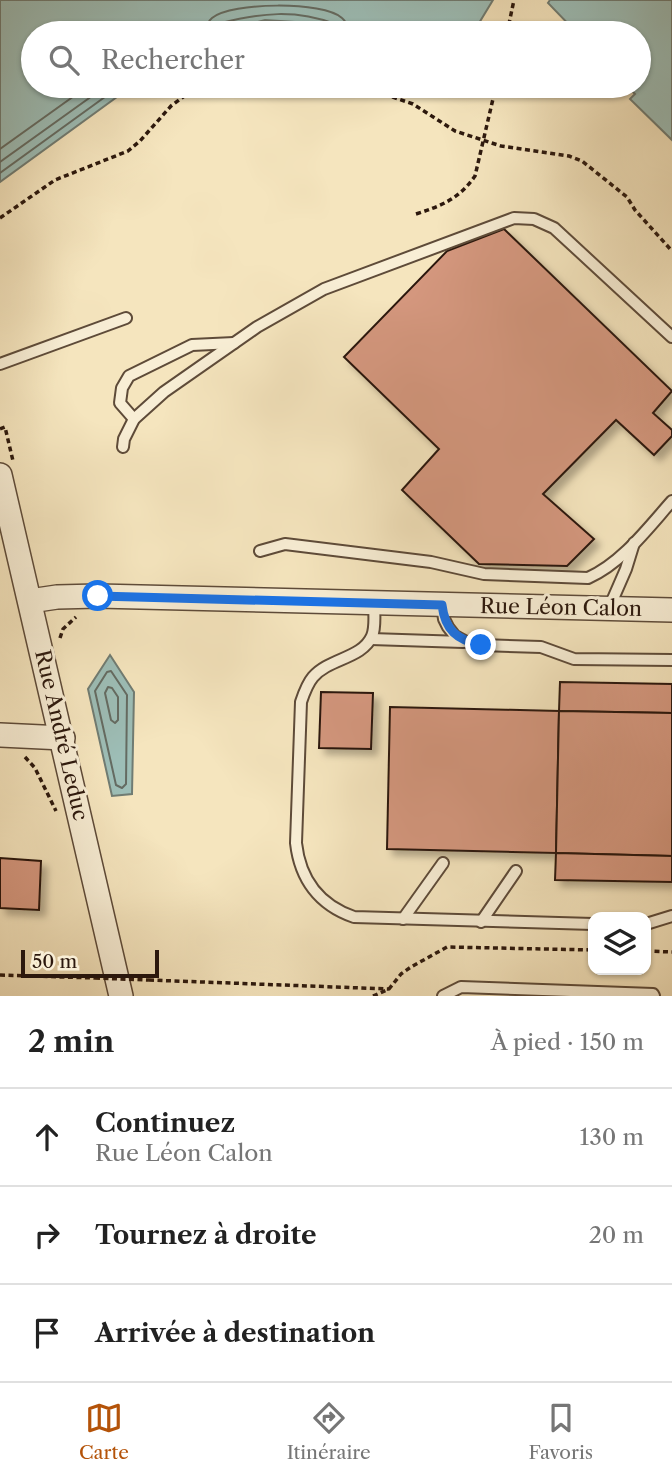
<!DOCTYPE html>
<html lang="fr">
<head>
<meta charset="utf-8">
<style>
	:root { --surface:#fff; --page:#f2f2f2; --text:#222; --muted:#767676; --line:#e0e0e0; --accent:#b45309 }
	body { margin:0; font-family:"Libre Caslon Text",serif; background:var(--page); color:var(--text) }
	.controls { position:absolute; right:21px; bottom:21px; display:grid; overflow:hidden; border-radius:14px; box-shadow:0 2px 5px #0004 }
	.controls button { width:63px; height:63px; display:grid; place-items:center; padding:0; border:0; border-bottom:2px solid var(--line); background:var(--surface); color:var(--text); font:35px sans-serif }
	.scale { position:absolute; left:21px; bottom:18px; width:138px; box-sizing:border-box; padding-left:7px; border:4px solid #2c180d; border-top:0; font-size:19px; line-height:24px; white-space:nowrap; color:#2c180d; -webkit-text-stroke:5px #f8eed5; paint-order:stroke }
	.stop { position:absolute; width:21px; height:21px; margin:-16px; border:5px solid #1a73e8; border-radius:50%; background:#fff }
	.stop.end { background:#1a73e8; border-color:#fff; box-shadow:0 2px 7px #0008 }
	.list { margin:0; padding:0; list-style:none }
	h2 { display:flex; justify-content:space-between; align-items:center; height:91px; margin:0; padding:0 28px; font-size:30px }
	h2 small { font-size:23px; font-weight:400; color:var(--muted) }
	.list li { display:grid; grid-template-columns:46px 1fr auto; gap:21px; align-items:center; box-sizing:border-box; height:98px; padding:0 28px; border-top:2px solid var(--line) }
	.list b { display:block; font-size:26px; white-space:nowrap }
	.list p { margin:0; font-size:23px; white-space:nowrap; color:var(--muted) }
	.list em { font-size:23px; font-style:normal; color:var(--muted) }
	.icon { flex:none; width:38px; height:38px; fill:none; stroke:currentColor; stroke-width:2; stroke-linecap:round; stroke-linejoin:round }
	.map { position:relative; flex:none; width:672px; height:996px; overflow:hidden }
	.search { position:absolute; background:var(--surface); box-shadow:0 2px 5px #0004; left:21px; right:21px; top:21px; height:77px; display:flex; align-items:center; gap:18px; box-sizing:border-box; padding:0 24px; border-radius:38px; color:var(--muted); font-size:26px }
	.sheet { height:385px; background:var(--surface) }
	nav { display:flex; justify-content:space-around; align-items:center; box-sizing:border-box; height:98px; border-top:2px solid var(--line); background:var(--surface); font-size:19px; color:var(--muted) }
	nav a { display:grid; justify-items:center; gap:4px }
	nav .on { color:var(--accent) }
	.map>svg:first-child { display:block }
	.water { fill:#9dbeb7; stroke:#707c73; stroke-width:2 }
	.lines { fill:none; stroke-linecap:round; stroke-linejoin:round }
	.shore { stroke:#646b62; stroke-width:2 }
	.building { fill:#d4977e; stroke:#2c180d; stroke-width:2; filter:url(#shadow) }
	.service-casing { stroke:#5e4b39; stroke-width:14 }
	.minor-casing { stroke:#5e4b39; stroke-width:26 }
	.path { stroke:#2c180d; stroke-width:3.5; stroke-dasharray:5 3.5; stroke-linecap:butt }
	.service { stroke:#f8eed5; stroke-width:10 }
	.minor { stroke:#f8eed5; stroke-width:23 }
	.path-bridge { stroke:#2c180d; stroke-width:3.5; stroke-dasharray:5 3.5; stroke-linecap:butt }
	.route { stroke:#1a73e8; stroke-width:9 }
	.labels { text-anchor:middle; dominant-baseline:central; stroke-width:6; stroke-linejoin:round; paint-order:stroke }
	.street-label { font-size:21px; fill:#2c180d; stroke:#f8eed5 }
</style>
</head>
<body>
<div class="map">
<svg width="672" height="996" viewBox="0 0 672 996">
	<defs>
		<filter id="shadow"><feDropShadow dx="6" dy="6" stdDeviation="3.5" flood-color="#0004"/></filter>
	</defs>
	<rect width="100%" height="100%" fill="#f5e5be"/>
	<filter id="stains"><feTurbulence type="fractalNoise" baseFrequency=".00286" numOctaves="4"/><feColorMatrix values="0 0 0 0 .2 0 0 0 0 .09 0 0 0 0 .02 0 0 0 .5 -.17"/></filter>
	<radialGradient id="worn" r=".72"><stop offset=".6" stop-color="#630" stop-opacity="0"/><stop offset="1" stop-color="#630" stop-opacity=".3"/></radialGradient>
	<g class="water">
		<polygon points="0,0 493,0 479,23 467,33 343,33 310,23 265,20 216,33 33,33 33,86 132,86 0,182"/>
		<polygon points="550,0 672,0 672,140 630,99 635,94 627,86 639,86 639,33 577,33 548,3"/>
		<polygon points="110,655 134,692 132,794 112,796 88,689"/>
	</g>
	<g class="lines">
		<g class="shore">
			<path d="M206,33C207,27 207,22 212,18C232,2 323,1 342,18C347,22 348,27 348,33"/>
			<path d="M215,33L216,28L221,23C261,13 295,9 335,24L339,33"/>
			<polyline points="0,149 88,86"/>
			<polyline points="0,162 106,86"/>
			<polyline points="0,173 120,86"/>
			<polygon points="111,671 127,695 126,784 122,788 116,785 95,691 107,672"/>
			<polygon points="108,687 112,688 118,697 118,720 115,723 111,720 105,693"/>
		</g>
	</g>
	<g class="building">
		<polygon points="504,229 672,391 653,413 672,430 672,436 654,455 616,420 543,494 594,539 567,566 479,564 402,490 439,449 344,357 447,251"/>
		<polygon points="560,682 672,684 672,713 559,711"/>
		<polygon points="321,692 373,693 371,749 319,748"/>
		<polygon points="390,707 559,711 556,853 387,849"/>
		<polygon points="559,711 672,713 672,856 556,853"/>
		<polygon points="556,853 672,856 672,882 555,880"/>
		<polygon points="0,858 41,861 39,910 0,908"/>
	</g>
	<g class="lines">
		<g class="service-casing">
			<g id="service">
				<polyline points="0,364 126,318"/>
				<polyline points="134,419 120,403 122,388 129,376 192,345 234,343"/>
				<polyline points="123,447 124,439 134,419 164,392 257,327 324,289 514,218 534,219 554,228 672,337"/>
				<path d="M260,551L285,544L431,562L484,574L588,578C622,563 648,528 672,501"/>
				<path d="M374,603C374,613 376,627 372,636C362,659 329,658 313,677C307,684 304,693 301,702L296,843C300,879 319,905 354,917L593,924"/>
				<polyline points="442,605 444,619 448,627 455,636 466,642 481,645 541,647 574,659 672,660"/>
				<polyline points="609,608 626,569 634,543"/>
				<polyline points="371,639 463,642"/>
				<polyline points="403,919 443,863"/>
				<polyline points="481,922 516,871"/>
				<polyline points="646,924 672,916"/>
				<polyline points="443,996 461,987 653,994 654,996"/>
			</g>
		</g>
		<g class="minor-casing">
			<g id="minor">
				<polyline points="0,475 121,996"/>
				<polyline points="30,601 57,597 98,596 672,610"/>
				<polyline points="0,735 63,738"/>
			</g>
		</g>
		<g class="path">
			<polyline points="507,33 514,0"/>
			<polyline points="360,86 413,104 455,131 501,146 569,156 582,161 627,197 635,210 672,251"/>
			<path d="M416,214C441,206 459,199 475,176L496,86"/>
			<polyline points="0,218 55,180 128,151 140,141 171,106 198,86"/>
			<polyline points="0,429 5,427 13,461"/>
			<polyline points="60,638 63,629 76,617"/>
			<polyline points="25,757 35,768 56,811"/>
			<polyline points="646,951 672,952"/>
			<polyline points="0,975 95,978"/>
			<polyline points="149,980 389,989"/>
			<polyline points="373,996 389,989 401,974 411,967 447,947 593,950"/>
		</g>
		<use href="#service" class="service"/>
		<use href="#minor" class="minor"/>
		<polyline class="path-bridge" points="95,978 149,980"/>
	</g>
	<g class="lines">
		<path class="route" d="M98,596L442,605C445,630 457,640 481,645"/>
	</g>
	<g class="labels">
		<g class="street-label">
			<text transform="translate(561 607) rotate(1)">Rue Léon Calon</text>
			<text transform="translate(62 735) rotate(77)">Rue André Leduc</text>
		</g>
	</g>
	<rect width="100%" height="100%" filter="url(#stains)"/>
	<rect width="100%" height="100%" fill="url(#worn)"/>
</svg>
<div class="controls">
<button><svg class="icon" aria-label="layers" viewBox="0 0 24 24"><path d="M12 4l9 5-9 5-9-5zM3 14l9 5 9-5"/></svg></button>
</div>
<div class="scale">50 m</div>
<div class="stop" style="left:98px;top:596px"></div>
<div class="stop end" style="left:481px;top:645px"></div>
<div class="search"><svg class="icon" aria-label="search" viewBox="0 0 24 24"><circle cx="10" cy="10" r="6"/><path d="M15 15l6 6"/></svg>Rechercher</div>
</div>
<section class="sheet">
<h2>2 min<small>À pied · 150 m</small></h2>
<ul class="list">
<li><svg class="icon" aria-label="ahead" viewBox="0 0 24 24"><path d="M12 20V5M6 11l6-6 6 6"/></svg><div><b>Continuez</b><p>Rue Léon Calon</p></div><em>130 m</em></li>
<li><svg class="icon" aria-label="right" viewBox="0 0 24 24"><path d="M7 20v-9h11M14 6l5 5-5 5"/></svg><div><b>Tournez à droite</b></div><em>20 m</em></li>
<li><svg class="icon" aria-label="arrive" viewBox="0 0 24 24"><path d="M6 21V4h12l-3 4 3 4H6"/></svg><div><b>Arrivée à destination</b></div></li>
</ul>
</section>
<nav>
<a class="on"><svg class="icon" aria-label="map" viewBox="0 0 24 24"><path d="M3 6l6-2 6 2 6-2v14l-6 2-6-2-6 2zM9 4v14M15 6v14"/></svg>Carte</a>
<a><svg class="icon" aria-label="directions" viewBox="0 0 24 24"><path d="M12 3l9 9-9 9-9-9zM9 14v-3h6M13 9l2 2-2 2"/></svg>Itinéraire</a>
<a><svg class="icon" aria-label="saved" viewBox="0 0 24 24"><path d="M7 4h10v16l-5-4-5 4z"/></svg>Favoris</a>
</nav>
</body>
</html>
